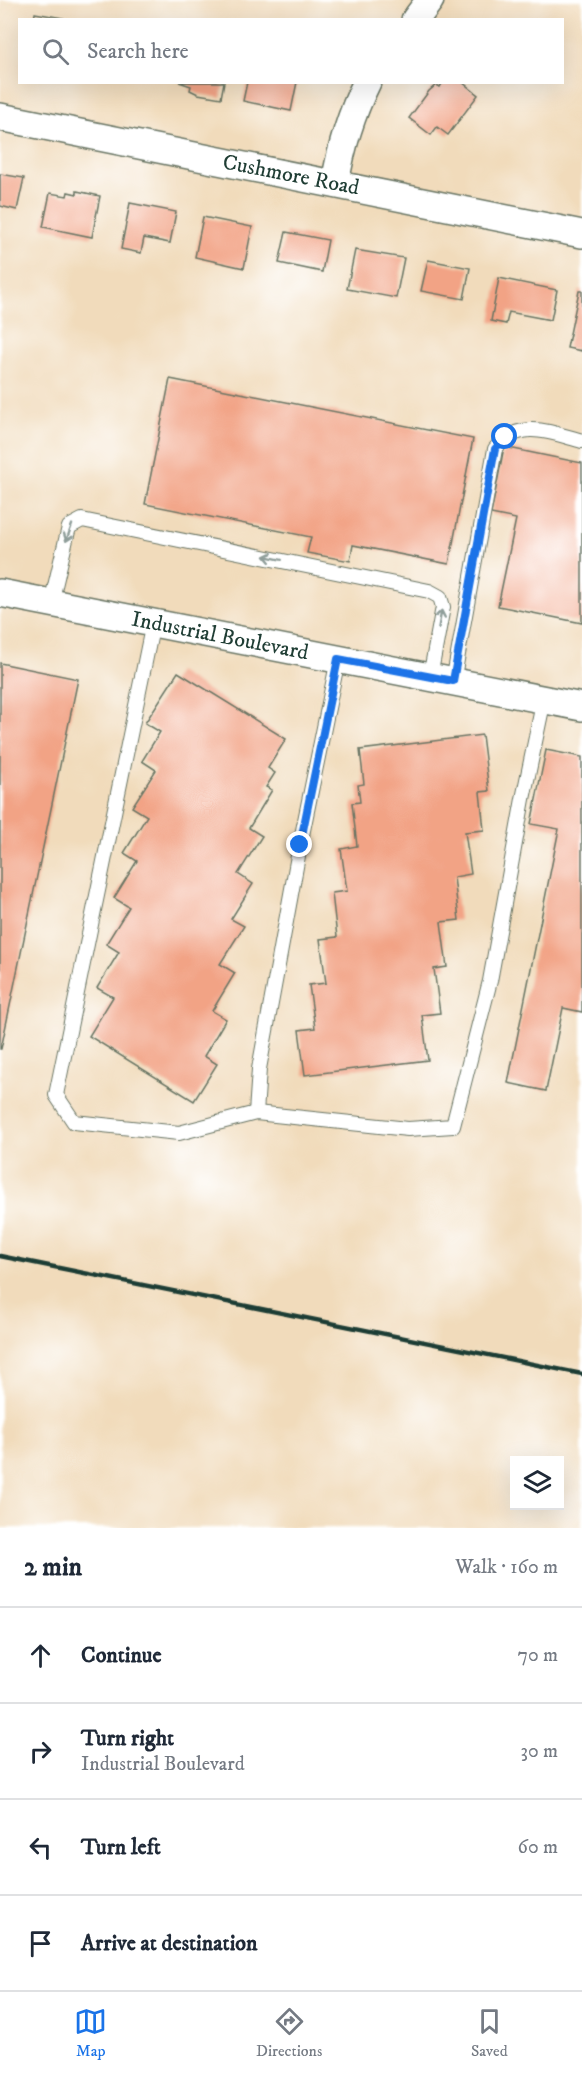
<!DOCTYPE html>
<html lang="en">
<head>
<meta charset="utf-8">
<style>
	:root { --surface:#fff; --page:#f2f2f3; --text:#1f2937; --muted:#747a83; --line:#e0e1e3; --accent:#1a73e8 }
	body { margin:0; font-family:"IM FELL DW Pica",serif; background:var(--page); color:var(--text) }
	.controls { position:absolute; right:18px; bottom:18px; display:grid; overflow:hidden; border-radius:0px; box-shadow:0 6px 24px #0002 }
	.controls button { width:54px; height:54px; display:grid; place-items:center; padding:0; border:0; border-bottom:2px solid var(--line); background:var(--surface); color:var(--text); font:30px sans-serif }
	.stop { position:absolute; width:18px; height:18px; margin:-14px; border:4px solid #1a73e8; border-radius:50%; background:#fff }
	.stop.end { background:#1a73e8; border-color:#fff; box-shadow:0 2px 6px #0008 }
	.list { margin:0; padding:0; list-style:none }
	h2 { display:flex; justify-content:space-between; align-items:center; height:78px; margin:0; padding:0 24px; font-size:26px }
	h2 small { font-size:20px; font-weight:400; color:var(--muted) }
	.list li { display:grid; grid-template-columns:39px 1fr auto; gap:18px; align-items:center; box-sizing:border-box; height:96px; padding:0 24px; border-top:2px solid var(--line) }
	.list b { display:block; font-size:22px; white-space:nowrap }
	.list p { margin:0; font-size:20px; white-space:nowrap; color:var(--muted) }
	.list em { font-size:20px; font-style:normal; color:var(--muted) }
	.icon { flex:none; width:33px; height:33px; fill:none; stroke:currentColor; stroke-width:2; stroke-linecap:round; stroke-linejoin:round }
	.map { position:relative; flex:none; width:582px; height:1528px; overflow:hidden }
	.search { position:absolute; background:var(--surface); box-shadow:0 6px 24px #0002; left:18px; right:18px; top:18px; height:66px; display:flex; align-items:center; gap:15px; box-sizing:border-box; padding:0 21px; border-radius:0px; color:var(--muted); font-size:22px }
	.sheet { height:462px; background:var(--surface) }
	nav { display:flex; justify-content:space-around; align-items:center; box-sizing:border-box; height:84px; border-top:2px solid var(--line); background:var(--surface); font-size:16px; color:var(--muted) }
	nav a { display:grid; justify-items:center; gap:3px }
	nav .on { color:var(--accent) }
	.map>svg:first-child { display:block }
	.building { fill:#f2a385 }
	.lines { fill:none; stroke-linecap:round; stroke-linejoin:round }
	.lane-casing { stroke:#687463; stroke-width:16 }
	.street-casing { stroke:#687463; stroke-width:30 }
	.lane { stroke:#fff; stroke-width:14 }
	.street { stroke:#fff; stroke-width:27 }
	.rail { stroke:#1f3d34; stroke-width:4.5 }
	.oneway { stroke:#8f9e9a }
	.route { stroke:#1a73e8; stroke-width:8 }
	.labels { text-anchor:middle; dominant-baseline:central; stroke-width:6; stroke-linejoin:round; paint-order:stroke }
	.street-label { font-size:22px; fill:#1f3d34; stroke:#fff }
</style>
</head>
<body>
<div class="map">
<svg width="582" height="1528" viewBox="0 0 582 1528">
	<rect width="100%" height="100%" fill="#fff"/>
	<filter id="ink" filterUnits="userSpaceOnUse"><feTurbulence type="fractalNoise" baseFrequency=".0167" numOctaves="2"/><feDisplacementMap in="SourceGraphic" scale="12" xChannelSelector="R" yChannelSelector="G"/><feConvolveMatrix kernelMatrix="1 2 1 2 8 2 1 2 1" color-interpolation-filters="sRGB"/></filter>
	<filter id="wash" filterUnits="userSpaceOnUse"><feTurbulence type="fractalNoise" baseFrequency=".008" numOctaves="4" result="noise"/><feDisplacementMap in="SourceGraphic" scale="24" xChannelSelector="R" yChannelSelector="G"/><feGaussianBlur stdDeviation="1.35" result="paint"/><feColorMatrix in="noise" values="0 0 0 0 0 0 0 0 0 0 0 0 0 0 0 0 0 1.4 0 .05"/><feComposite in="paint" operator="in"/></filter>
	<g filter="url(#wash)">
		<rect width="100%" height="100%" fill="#f1dbbb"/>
		<g id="blocks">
			<g class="building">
				<polygon points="35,13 63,18 62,20 34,20"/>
				<polygon points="179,82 224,82 221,98 198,94 190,90 191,86"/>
				<polygon points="247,82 297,82 291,111 243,101"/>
				<polygon points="443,82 462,82 478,95 448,135 437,127 431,135 409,118 429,91 436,85 440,87"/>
				<polygon points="0,174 24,178 17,210 0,206"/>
				<polygon points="77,191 100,196 92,237 43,227 50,193 67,196 68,192 77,194"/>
				<polygon points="130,203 176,212 170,243 144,238 141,253 121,249"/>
				<polygon points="203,217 252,227 244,268 195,257"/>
				<polygon points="286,232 328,240 322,272 279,263"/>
				<polygon points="355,250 404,258 396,298 347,289"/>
				<polygon points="428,260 470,268 464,299 421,291"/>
				<polygon points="499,278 557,290 551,320 509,312 506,324 491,321"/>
				<polygon points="579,291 582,291 582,351 567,348"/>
				<polygon points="170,379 473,439 449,564 353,545 350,561 307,553 311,537 145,504"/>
				<polygon points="504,447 582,463 582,623 498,606 516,519 491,514"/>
				<polygon points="0,663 78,679 1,1049 0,1049"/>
				<polygon points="178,672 286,739 268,768 275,773 266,787 272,790 249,828 262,836 238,874 253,884 231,919 244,926 220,964 235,973 212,1011 226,1019 204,1056 217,1064 194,1101 89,1036 113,997 97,988 119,952 106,944 129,907 114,898 137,861 124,853 147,816 132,807 156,770 142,761 160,732 145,723"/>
				<polygon points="482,735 489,791 480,792 484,830 465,832 471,874 454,877 459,920 441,922 447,967 434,969 440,1013 422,1015 428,1060 305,1075 299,1030 315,1028 309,985 326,983 320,939 337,937 332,893 347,891 341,849 357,846 352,803 360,802 358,785 364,784 360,750"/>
				<polygon points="546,750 582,757 582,1012 563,1008 546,1091 508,1083 559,829 531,824"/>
			</g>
		</g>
	</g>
	<g filter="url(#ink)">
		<use href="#blocks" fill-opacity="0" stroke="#687463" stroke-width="1.5"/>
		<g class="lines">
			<g class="lane-casing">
				<g id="lane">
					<polyline points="51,603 69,527 82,520 429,591 440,597 443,607 430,677"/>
					<polyline points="153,623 56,1095 74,1122 179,1133 256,1113 408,1129 453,1126 490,981 523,799 544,699"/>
					<path d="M453,682L495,449C520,418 549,432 582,441"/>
					<polyline points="256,1113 259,1069 300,845 338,659"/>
				</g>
			</g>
			<g class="street-casing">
				<g id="street">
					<polyline points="415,20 430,0"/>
					<polyline points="0,117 582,234"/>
					<path d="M335,184C341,147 350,116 367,82"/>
					<polyline points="0,593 582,707"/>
				</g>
			</g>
			<use href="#lane" class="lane"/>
			<use href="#street" class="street"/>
			<polyline class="rail" points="0,1256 582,1374"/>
		</g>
		<defs><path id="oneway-shaft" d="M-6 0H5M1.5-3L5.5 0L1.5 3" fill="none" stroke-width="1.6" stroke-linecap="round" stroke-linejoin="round" transform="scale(1.5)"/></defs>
		<g class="oneway">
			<use href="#oneway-shaft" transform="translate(69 533) rotate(110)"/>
			<use href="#oneway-shaft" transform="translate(273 558) rotate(-168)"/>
			<use href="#oneway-shaft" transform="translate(440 619) rotate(-80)"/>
		</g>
	</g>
	<g class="lines" filter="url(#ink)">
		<polyline class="route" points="300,845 338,659 453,681 495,449 505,437"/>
	</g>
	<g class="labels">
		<g class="street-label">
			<text transform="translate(291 175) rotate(11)">Cushmore Road</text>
			<text transform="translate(220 636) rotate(11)">Industrial Boulevard</text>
		</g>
	</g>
</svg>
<div class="controls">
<button><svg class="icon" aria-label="layers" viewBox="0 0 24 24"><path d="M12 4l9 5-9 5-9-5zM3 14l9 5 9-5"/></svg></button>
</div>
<div class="stop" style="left:505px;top:437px"></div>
<div class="stop end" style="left:300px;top:845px"></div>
<div class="search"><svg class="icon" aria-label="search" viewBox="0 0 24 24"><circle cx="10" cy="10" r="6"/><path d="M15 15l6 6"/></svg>Search here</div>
</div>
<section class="sheet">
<h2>2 min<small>Walk · 160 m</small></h2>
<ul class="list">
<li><svg class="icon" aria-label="ahead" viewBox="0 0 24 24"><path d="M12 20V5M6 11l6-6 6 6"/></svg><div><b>Continue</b></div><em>70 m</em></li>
<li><svg class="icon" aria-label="right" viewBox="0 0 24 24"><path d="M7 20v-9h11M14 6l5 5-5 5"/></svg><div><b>Turn right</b><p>Industrial Boulevard</p></div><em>30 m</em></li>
<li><svg class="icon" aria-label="left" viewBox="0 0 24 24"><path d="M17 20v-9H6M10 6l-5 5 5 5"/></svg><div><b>Turn left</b></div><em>60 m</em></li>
<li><svg class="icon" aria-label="arrive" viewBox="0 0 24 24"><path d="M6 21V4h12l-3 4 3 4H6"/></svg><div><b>Arrive at destination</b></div></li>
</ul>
</section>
<nav>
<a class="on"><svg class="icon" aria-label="map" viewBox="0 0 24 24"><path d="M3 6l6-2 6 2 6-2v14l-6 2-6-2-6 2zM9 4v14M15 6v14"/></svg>Map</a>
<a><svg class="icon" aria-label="directions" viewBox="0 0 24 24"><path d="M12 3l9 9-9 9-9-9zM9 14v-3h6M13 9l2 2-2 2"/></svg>Directions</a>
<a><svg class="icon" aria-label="saved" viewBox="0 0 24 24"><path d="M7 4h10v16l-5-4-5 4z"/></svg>Saved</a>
</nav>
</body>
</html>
